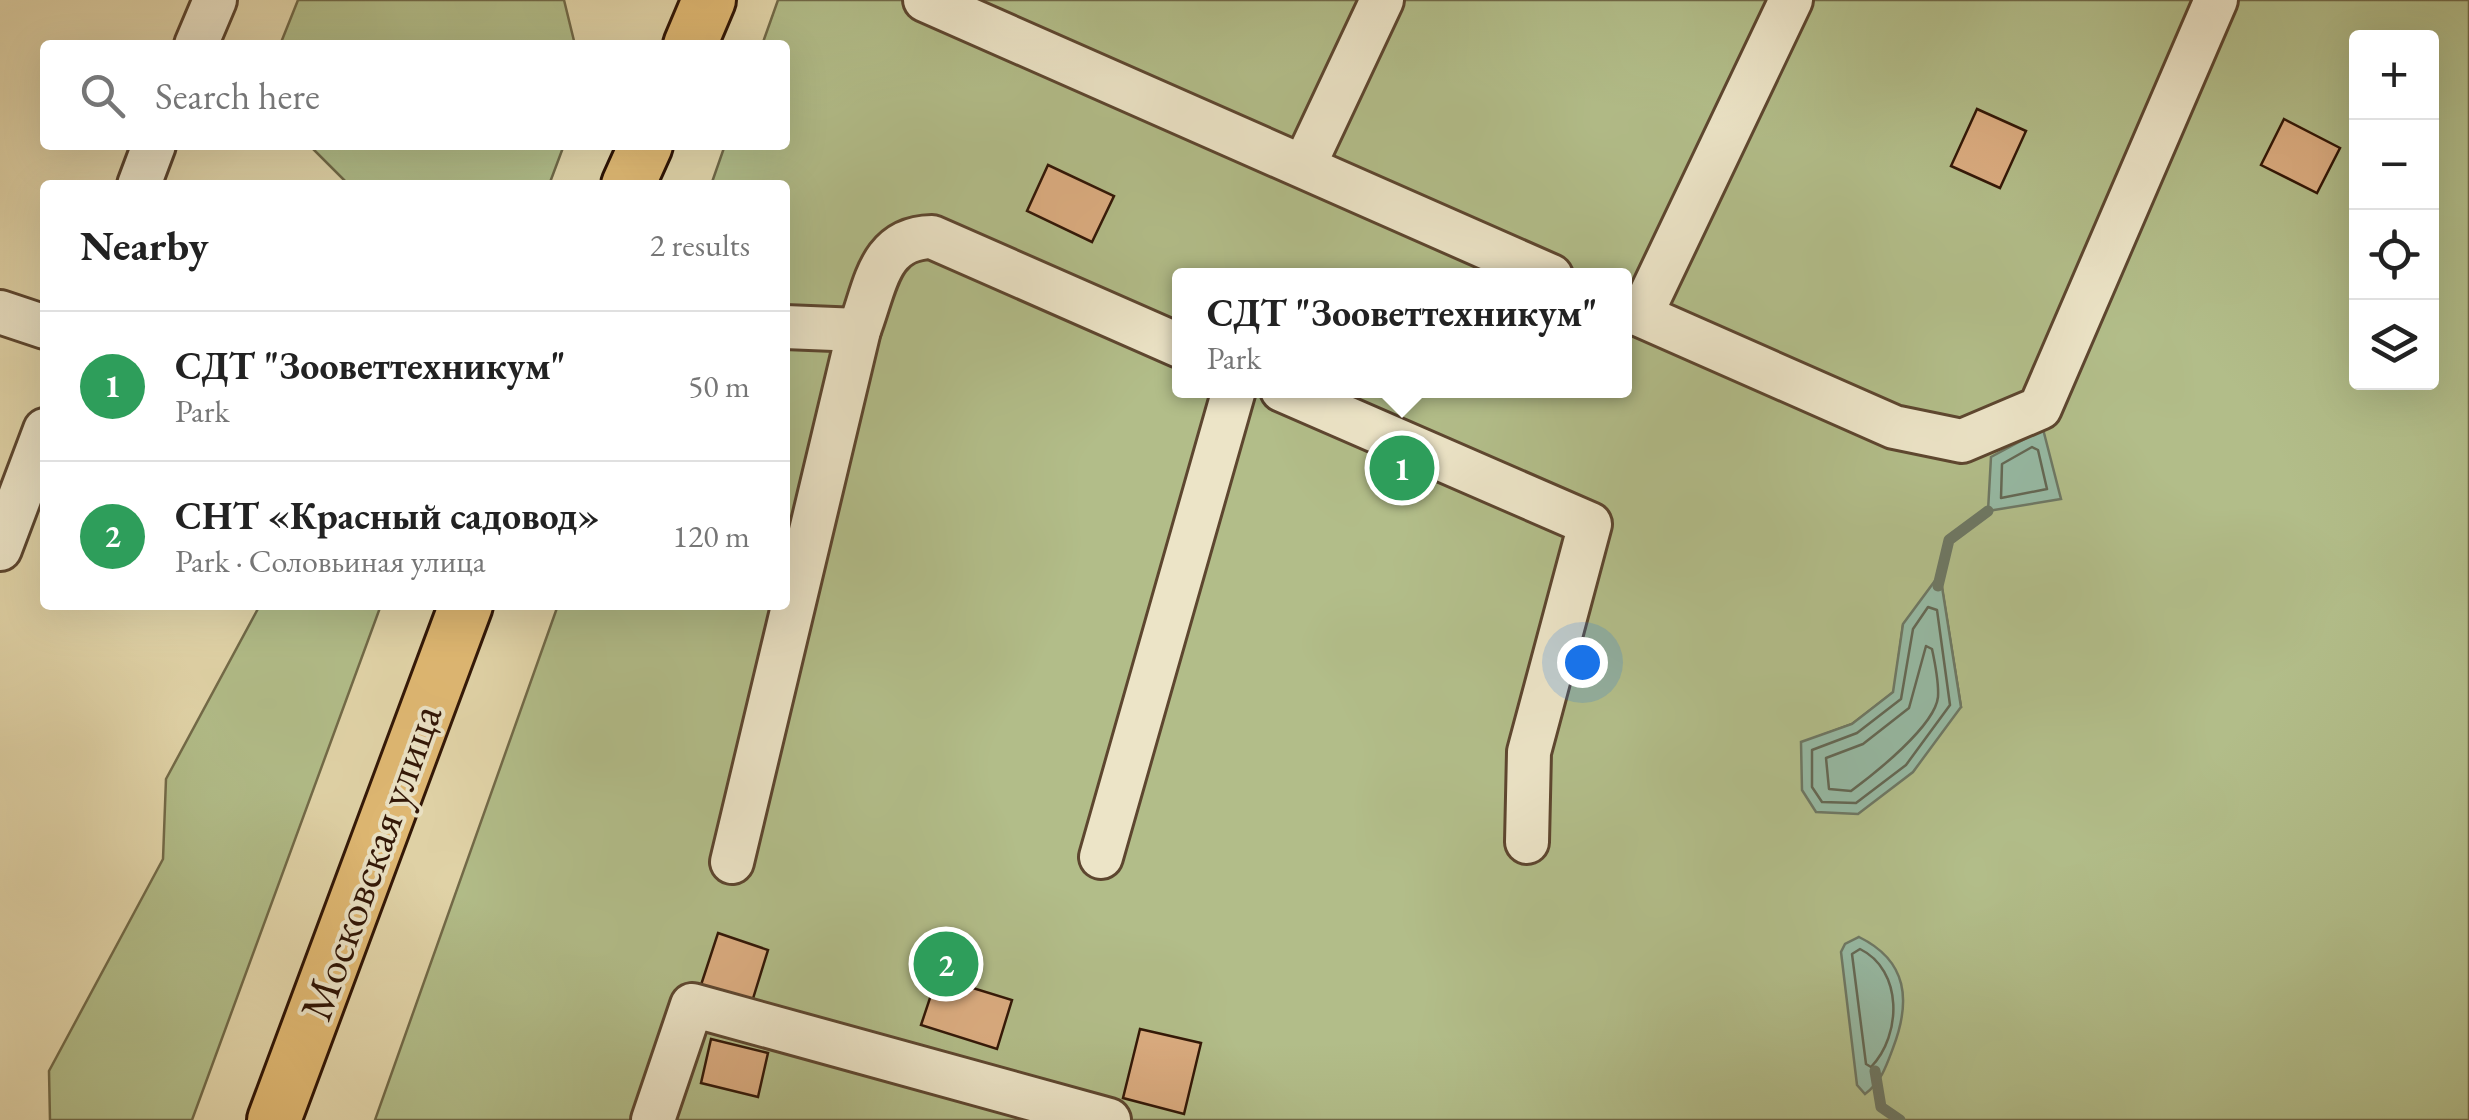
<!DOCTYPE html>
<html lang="en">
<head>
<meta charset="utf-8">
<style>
	:root { --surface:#fff; --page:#f6f6f6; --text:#222; --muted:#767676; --line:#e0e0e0; --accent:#db2777 }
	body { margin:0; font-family:"EB Garamond",serif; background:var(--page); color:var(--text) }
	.controls { position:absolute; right:30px; top:30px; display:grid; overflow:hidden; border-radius:10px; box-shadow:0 10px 40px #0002 }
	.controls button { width:90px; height:90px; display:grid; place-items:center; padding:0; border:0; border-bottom:2px solid var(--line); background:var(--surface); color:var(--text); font:50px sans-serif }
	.you { position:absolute; left:1582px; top:662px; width:35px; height:35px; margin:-25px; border:8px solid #fff; border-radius:50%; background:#1a73e8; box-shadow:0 0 0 15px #1a73e833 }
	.badge { display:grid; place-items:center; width:65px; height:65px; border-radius:50%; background:var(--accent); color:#fff; font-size:32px; font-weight:700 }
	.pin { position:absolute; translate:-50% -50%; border:5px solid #fff; box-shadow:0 2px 10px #0006 }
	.popup { position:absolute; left:1172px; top:268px; width:460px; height:130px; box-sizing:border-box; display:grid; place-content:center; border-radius:10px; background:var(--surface); filter:drop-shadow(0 2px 8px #0005); font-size:32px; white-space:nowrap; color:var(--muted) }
	.popup b { font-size:38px; color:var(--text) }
	.popup::after { content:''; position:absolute; left:50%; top:100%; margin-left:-20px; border:20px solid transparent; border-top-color:var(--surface) }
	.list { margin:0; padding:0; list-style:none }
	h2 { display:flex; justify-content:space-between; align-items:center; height:130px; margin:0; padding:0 40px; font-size:42px }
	h2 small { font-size:32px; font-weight:400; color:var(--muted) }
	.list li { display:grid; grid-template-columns:65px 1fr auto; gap:30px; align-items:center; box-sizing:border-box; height:150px; padding:0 40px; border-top:2px solid var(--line) }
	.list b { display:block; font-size:38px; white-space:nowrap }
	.list p { margin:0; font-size:32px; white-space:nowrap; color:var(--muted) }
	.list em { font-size:32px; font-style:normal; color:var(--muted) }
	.icon { flex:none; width:55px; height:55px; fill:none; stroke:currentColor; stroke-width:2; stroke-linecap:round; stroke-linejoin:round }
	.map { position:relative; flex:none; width:2469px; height:1120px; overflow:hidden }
	.search { position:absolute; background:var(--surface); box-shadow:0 10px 40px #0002; left:40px; top:40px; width:750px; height:110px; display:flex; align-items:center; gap:25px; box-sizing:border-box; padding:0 35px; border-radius:10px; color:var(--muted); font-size:38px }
	.panel { position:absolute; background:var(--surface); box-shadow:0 10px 40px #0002; left:40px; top:180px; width:750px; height:430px; border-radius:10px }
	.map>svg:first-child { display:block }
	.green { fill:#b2bd89; stroke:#726a48; stroke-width:2.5; fill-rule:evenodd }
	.water { fill:#96b9a3; stroke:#6e7864; stroke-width:2.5 }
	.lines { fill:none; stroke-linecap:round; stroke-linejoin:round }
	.shore { stroke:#646854; stroke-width:2.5 }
	.stream { stroke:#6e7864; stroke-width:11 }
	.building { fill:#dcad81; stroke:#311606; stroke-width:2.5 }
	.minor-casing { stroke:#5d462f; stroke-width:48 }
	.major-casing { stroke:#311606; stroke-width:58 }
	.minor { stroke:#ece4c7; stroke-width:42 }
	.major { stroke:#e1ba74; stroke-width:52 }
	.labels { text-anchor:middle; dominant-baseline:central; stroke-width:8; stroke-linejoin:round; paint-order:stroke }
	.street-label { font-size:45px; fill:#311606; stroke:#ece4c7 }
</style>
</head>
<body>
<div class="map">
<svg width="2469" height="1120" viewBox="0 0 2469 1120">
	<rect width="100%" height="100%" fill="#e2d5a9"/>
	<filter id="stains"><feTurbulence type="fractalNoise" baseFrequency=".002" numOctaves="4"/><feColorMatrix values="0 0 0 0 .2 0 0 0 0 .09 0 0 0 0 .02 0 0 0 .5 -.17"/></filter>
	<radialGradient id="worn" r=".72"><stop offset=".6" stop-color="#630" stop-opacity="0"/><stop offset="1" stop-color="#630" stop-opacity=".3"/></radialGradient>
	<g class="green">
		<polygon points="298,0 564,0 575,45 280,45"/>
		<path d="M778,0H2469V1120H375L558,605H785V185H711L725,145H785V45H762ZM2356,38H2432V382H2356ZM1180,276H1624V390H1180ZM1940,576L1961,707L1801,743L1852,724L1894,692L1903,625Z"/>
		<polygon points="309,145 564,145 549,185 349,185"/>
		<polygon points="260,605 381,605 192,1120 50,1120 49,1071 163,859 166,779"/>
	</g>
	<g class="water">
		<polygon points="2043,429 2061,499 1988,511 1991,457"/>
		<polygon points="1940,574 1961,707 1913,772 1858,814 1816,812 1802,790 1801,742 1852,724 1893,692 1903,624"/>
		<path d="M1859,937C1908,961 1911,1001 1893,1048C1886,1067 1881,1082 1865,1094L1857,1085L1841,952L1845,944Z"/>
	</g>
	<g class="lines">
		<g class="shore">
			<polygon points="2032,447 2038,450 2047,489 2001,498 2002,464"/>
			<polygon points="1928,607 1937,610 1950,705 1906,765 1856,803 1822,802 1812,787 1812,750 1857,733 1901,699 1913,629"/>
			<path d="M1926,646L1932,649C1935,663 1939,682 1938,697C1935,726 1874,774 1851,791L1829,789L1826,758L1863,744L1909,708Z"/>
			<path d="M1860,949C1903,970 1902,1035 1871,1067L1866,1064L1852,954Z"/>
		</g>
		<g class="stream">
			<polyline points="1938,586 1949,540 1988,511"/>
			<polyline points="1875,1071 1881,1107 1900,1120"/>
		</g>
	</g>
	<g class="building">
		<polygon points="1977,109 2026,131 2000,188 1951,166"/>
		<polygon points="2284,119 2340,148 2317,193 2261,165"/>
		<polygon points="1048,165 1114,196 1092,242 1027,211"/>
		<polygon points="718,933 768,950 751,1005 700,988"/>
		<polygon points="937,977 1012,1000 997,1049 921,1025"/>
		<polygon points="1140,1029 1201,1043 1184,1114 1123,1098"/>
		<polygon points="711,1039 768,1053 758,1097 701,1083"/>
	</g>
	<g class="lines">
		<g class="minor-casing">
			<g id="minor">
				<polyline points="925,0 1551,276"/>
				<polyline points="196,45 215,0"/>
				<polyline points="1304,166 1382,0"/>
				<polyline points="139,185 154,145"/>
				<polyline points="1624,308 1894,427 1962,441 2040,408 2216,0"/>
				<polyline points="0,312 45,327"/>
				<polyline points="1641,315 1791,0"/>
				<polyline points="785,327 859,330"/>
				<polyline points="1282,390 1590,524 1529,752 1527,842"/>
				<polyline points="0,549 45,430"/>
				<polyline points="1101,857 1234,390"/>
				<path d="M732,862L859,330C876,286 878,238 932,237L1180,346"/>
				<polyline points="653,1120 692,1005 1109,1120"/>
			</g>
		</g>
		<g class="major-casing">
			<g id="major">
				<polyline points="690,45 709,0"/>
				<polyline points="628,185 646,145"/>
				<polyline points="274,1120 466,605"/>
			</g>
		</g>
		<use href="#minor" class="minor"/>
		<use href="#major" class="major"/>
	</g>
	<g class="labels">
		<g class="street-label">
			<text transform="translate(370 862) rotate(-70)">Московская улица</text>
		</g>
	</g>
	<rect width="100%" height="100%" filter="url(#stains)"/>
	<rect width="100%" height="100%" fill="url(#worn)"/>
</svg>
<div class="controls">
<button>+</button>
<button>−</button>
<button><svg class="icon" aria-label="locate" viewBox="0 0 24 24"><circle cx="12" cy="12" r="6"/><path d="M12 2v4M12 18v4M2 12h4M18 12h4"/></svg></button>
<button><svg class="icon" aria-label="layers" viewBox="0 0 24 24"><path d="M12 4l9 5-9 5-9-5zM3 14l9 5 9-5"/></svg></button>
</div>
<div class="you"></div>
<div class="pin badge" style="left:1402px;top:468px;background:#2e9e5b">1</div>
<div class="popup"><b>СДТ &quot;Зооветтехникум&quot;</b>Park</div>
<div class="pin badge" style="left:946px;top:964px;background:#2e9e5b">2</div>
<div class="search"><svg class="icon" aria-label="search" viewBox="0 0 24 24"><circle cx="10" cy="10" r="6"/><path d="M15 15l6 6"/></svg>Search here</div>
<section class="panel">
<h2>Nearby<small>2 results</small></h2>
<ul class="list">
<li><span class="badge" style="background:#2e9e5b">1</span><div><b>СДТ &quot;Зооветтехникум&quot;</b><p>Park</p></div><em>50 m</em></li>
<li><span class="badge" style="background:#2e9e5b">2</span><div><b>СНТ «Красный садовод»</b><p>Park · Соловьиная улица</p></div><em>120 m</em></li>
</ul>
</section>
</div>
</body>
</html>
